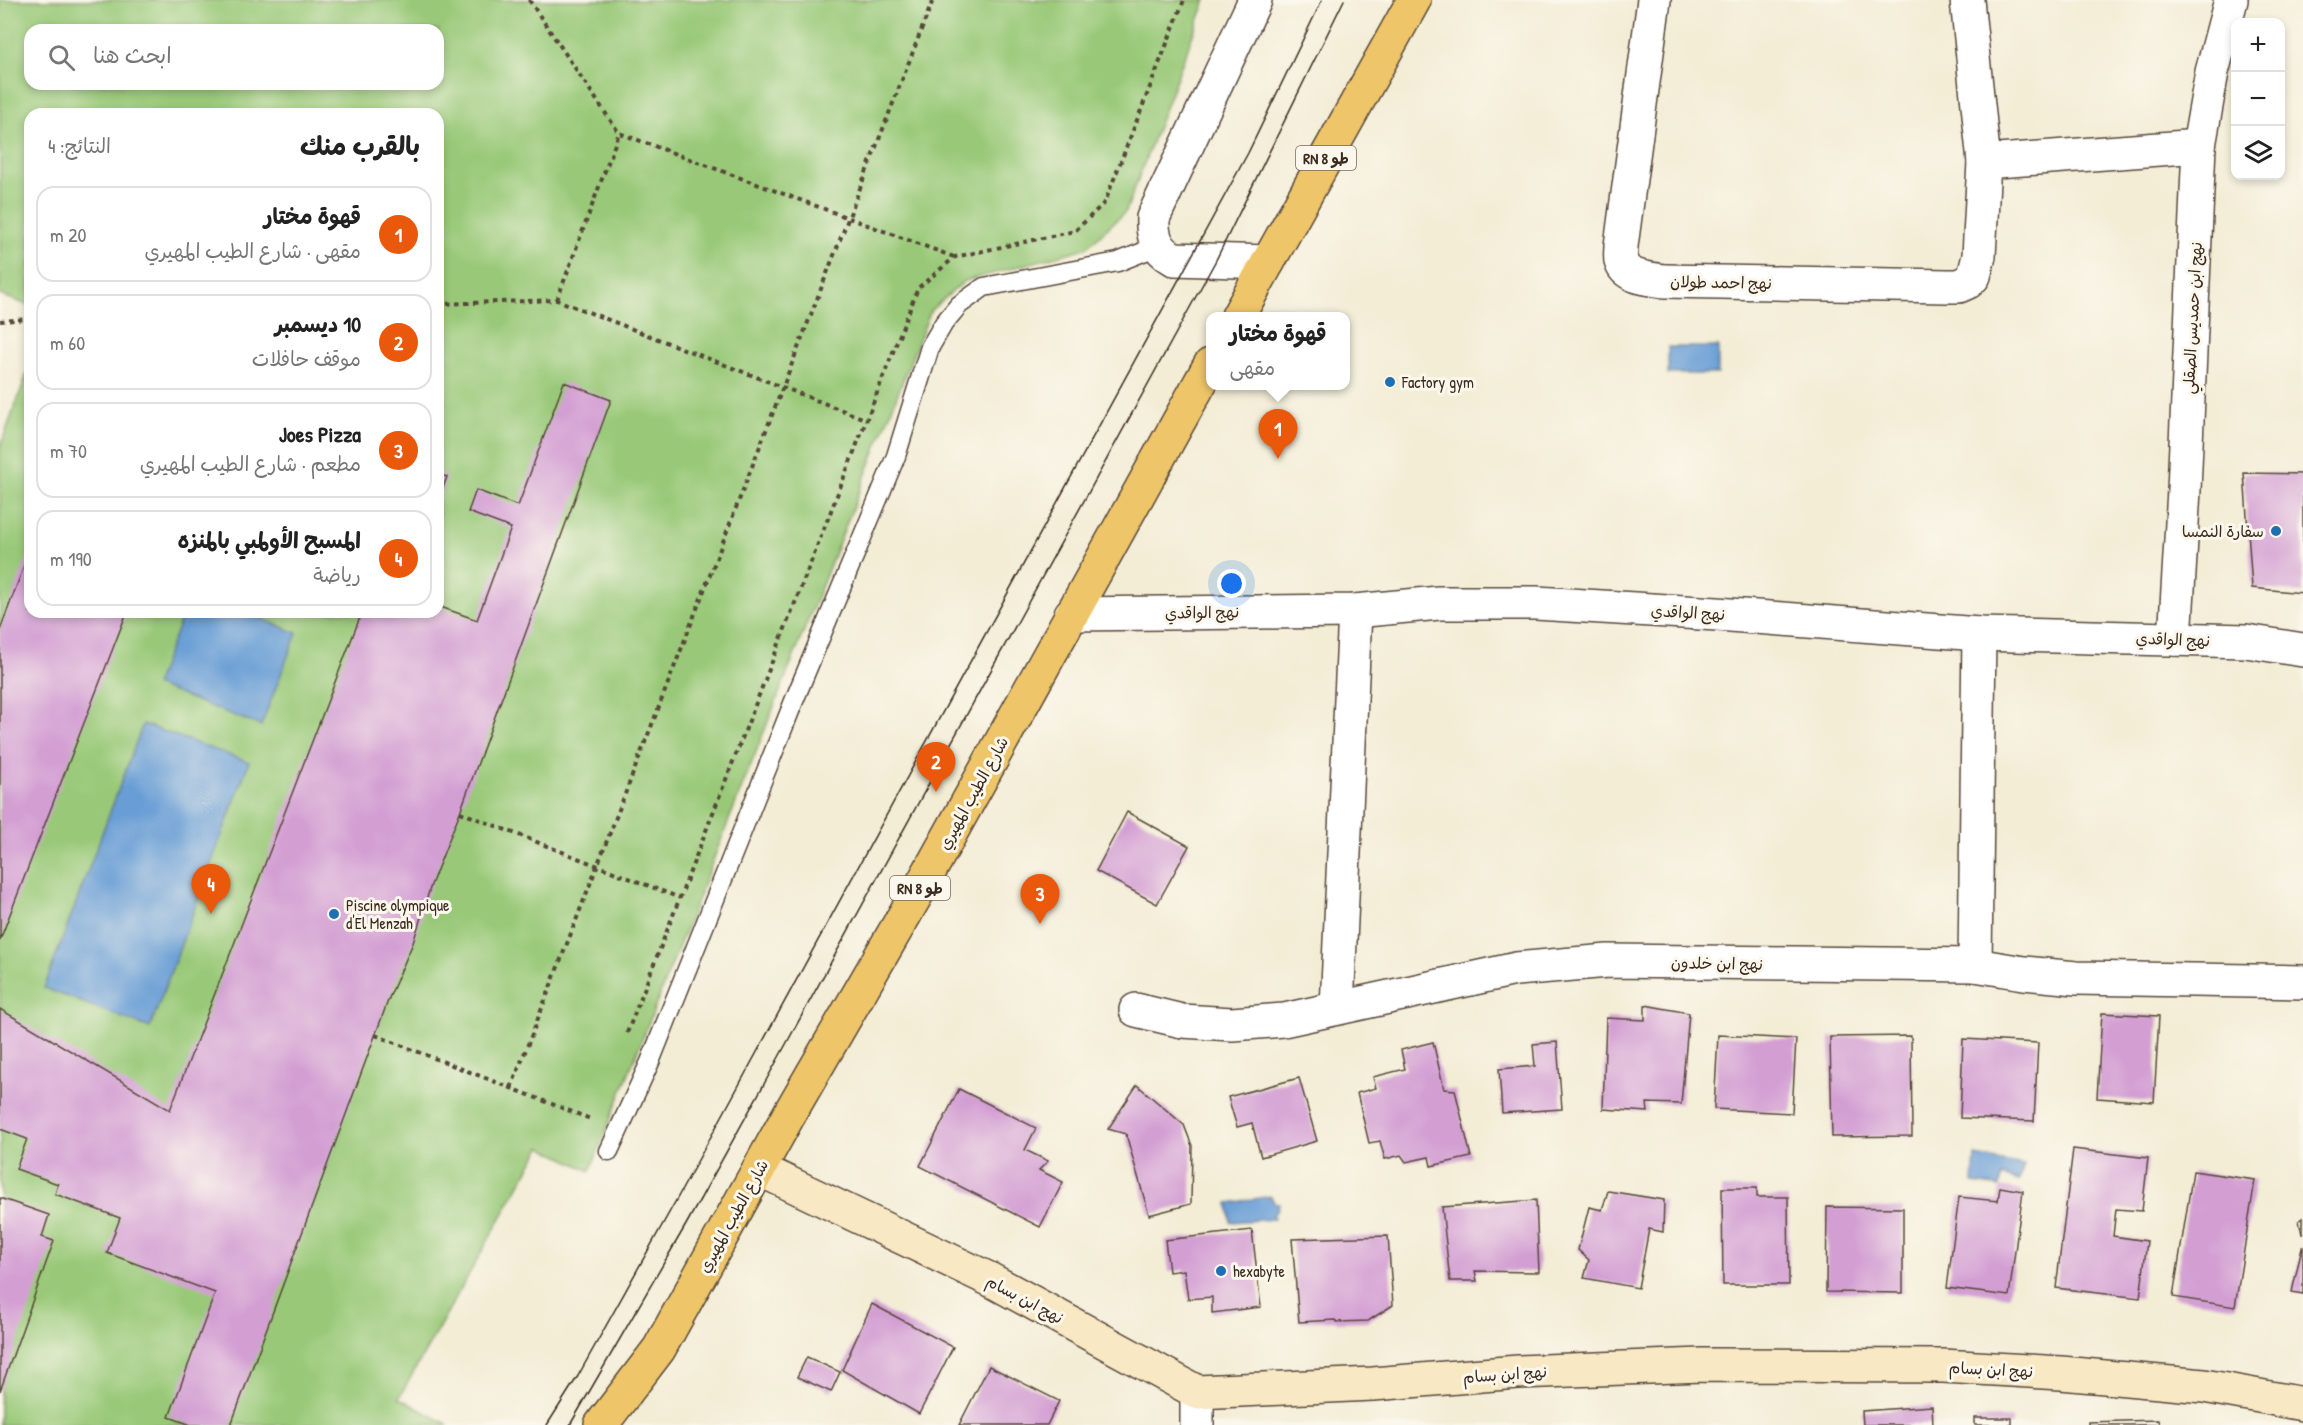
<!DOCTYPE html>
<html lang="ar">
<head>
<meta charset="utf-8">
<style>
	:root { --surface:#fff; --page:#f6f6f6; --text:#222; --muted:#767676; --line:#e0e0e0; --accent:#ea580c }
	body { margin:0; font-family:"Patrick Hand","Playpen Sans Arabic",sans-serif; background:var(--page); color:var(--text); direction:rtl }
	.controls { position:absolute; right:18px; top:18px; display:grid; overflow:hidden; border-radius:12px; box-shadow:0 3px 9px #0003 }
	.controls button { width:54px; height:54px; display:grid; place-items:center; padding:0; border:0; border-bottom:2px solid var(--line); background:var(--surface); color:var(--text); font:30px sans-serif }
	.you { position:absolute; left:1232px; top:584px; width:21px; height:21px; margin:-15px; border:4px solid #fff; border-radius:50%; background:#1a73e8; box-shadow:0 0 0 9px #1a73e833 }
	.badge { display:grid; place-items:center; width:39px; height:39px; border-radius:50%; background:var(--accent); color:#fff; font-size:20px; font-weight:700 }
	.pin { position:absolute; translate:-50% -50px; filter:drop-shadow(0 2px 3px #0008) }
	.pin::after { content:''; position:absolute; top:32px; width:21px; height:18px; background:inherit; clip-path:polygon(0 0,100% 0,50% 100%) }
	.popup { position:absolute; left:1206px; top:312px; width:144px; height:78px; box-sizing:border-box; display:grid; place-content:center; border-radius:12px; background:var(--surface); filter:drop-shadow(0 2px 4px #0005); font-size:20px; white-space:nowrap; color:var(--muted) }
	.popup b { font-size:22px; color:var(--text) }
	.popup::after { content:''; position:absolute; left:50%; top:100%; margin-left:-12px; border:12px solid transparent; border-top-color:var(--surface) }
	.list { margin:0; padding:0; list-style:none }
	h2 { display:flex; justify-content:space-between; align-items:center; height:78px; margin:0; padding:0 24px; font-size:26px }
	h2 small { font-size:20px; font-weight:400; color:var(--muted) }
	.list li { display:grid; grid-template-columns:39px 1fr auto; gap:18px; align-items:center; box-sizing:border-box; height:96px; margin:0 12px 12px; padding:0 12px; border:2px solid var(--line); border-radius:18px }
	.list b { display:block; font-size:22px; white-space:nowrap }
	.list p { margin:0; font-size:20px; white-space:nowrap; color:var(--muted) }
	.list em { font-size:20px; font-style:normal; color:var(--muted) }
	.icon { flex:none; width:33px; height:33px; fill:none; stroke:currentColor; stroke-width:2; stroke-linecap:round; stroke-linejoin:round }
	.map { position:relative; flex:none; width:2303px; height:1425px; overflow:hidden; direction:ltr }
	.search { position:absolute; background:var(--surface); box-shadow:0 3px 9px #0003; left:24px; top:24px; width:420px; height:66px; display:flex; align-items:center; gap:15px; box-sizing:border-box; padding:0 21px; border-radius:18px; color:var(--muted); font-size:22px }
	.panel { position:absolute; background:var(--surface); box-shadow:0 3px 9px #0003; left:24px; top:108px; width:420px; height:510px; border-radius:18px; direction:rtl }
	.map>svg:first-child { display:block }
	.green { fill:#99c978; stroke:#6a7a4b; stroke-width:1.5; fill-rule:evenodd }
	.water { fill:#689dd5; stroke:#52647a; stroke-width:1.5 }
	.building { fill:#d39fd3 }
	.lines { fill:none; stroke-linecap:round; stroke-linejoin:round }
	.lane-casing { stroke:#57473a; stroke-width:21 }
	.street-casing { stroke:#57473a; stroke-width:36 }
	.secondary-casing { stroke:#57473a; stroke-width:36 }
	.primary-casing { stroke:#57473a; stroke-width:36 }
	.path { stroke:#57473a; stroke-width:4; stroke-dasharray:4.5 4.5; stroke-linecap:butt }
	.lane { stroke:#fff; stroke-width:18 }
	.street { stroke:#fff; stroke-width:33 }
	.secondary { stroke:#f8e8c3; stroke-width:33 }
	.primary { stroke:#eec569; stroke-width:33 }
	.tram { stroke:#3b2a1e; stroke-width:1.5 }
	.poi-dot { fill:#1f6fb2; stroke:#fbf7ec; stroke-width:2 }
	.labels { text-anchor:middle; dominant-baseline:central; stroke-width:6; stroke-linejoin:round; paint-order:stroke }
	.shield { fill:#fbf7ec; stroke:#75685c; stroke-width:1.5 }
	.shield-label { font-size:15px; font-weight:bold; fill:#3b2a1e }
	.street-label { font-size:16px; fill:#3b2a1e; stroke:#fbf7ec }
	.poi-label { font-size:16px; fill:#3b2a1e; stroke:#fbf7ec; text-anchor:start }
</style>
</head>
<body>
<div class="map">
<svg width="2303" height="1425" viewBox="0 0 2303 1425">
	<rect width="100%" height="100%" fill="#fbf7ec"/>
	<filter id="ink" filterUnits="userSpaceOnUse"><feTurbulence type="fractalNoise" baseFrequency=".0167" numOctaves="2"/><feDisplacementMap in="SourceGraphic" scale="12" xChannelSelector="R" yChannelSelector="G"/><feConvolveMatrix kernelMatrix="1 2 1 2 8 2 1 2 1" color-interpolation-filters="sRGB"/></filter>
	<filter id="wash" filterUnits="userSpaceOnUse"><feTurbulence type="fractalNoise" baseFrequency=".008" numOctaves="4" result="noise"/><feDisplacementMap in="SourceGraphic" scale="24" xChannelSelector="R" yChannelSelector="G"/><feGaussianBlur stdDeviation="1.35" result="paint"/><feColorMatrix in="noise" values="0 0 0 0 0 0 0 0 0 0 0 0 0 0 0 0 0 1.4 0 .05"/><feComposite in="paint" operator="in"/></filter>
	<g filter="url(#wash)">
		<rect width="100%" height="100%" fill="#f3edd6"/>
		<path class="green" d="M0,0H1206L1126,211L1086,248L965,281L931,310L590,1171L541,1147L399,1398L449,1425H0V447L30,366V612H438V114H30V306L0,295ZM30,30H438V84H30Z"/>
		<g class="water">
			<rect x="1668" y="347" width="50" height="27"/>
			<polygon points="184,612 245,612 297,633 261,726 155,685"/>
			<polygon points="143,724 249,762 150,1028 44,988"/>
			<polygon points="1975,1156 2024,1165 2019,1181 2002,1176 2000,1187 1973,1183"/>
			<polygon points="1271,1196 1274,1202 1279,1204 1277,1211 1273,1214 1274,1219 1231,1222 1228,1203"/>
		</g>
		<g id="blocks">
			<g class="building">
				<polygon points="564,382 611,400 460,812 431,885 413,943 389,998 231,1425 191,1425 169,1417 215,1293 107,1253 120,1218 55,1194 58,1184 16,1169 27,1139 0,1129 0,1009 170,1110 362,612 438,612 438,606 477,620 511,528 468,512 476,490 518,506"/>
				<polygon points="2244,473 2303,474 2303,593 2252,588"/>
				<polygon points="438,474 447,477 438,502"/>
				<polygon points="30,550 30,612 127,612 0,940 0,630"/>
				<polygon points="1127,812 1189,846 1157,904 1096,871"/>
				<polygon points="1645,1005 1689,1013 1681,1104 1647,1103 1648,1112 1603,1109 1606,1018 1645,1020"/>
				<polygon points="2102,1013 2159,1016 2154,1102 2097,1098"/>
				<polygon points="1718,1035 1796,1039 1792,1113 1714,1109"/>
				<polygon points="1911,1036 1912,1136 1832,1137 1830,1037"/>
				<polygon points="1963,1039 2038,1043 2034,1121 1960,1118"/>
				<polygon points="1433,1042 1444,1089 1455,1090 1471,1157 1431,1166 1429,1157 1406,1162 1401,1155 1385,1159 1380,1141 1369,1143 1357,1093 1376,1088 1373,1077 1405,1069 1401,1050"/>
				<polygon points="1557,1042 1562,1109 1502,1113 1499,1069 1535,1066 1533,1044"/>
				<polygon points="1299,1078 1317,1141 1261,1157 1252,1123 1237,1127 1228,1097"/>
				<polygon points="1137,1085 1184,1125 1192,1146 1191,1204 1149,1215 1126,1134 1108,1129"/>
				<polygon points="959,1089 1036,1128 1025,1150 1048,1161 1039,1170 1063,1182 1040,1227 920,1166"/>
				<polygon points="2073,1149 2148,1158 2142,1211 2116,1209 2113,1236 2147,1241 2140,1298 2056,1288"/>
				<polygon points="2193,1171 2255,1180 2235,1307 2173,1297"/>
				<polygon points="2000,1187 2023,1191 2009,1296 1947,1288 1959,1197 1998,1201"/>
				<polygon points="1722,1188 1757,1188 1757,1197 1788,1197 1789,1285 1723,1285"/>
				<polygon points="1608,1191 1664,1200 1663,1232 1649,1229 1638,1288 1584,1278 1589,1260 1578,1250 1589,1207 1602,1210"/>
				<polygon points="0,1198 49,1215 42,1237 54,1241 0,1391"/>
				<polygon points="1536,1200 1539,1272 1475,1271 1477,1281 1450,1281 1442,1207"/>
				<polygon points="1827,1207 1903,1208 1903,1293 1826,1292"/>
				<polygon points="2303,1218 2303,1234 2302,1234 2299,1221"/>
				<polygon points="1252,1230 1261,1307 1212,1313 1212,1297 1188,1299 1184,1270 1169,1272 1165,1240"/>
				<polygon points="1388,1236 1393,1305 1368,1321 1337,1322 1335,1320 1299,1322 1292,1239"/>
				<polygon points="2302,1247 2303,1247 2303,1294 2292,1292"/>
				<polygon points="872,1304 953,1347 919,1414 842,1370"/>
				<polygon points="807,1357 840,1372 831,1392 797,1377"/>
				<polygon points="989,1366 1059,1401 1047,1425 959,1425"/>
				<polygon points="1932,1406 1933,1425 1863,1425 1862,1411"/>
				<rect x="1975" y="1418" width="37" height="7"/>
				<polygon points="2158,1420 2159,1425 2088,1425 2088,1422"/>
			</g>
		</g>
	</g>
	<g filter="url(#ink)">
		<use href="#blocks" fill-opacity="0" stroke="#57473a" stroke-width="1.5"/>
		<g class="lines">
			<g class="lane-casing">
				<polyline id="lane" points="609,1151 650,1062 796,696 896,456 930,347 944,323 959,305 984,287 1118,262 1158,246"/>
			</g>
			<g class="street-casing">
				<g id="street">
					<path d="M1255,0L1153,218C1152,237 1157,250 1174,259L1268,262"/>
					<path d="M1654,0L1621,246C1621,250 1620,257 1621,261C1625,278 1651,279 1665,281L1948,286H1959L1968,282L1974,276L1979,256L1984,162L1967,0"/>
					<polyline points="1984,162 2199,146"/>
					<polyline points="1071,614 1355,611 1439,603 1536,603 1717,614 1979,634 2246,641 2303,650"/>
					<polyline points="2175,639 2184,490 2199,146 2212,72 2231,0"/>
					<polyline points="1975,965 2024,973 2076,978 2303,982"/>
					<polyline points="1337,1008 1355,611"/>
					<polyline points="1136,1010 1182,1021 1232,1024 1284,1020 1516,969 1608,961 1975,965 1979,634"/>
					<polyline points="1197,1425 1197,1392"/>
				</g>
			</g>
			<g class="secondary-casing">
				<polyline id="secondary" points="759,1169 991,1280 1197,1392 1373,1384 1518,1372 1702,1365 1943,1366 2061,1373 2204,1386 2303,1404"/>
			</g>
			<g class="primary-casing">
				<g id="primary">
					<polyline points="1238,316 1414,0"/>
					<polyline points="601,1425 659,1349 791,1111 923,883 1210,365"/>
				</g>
			</g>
			<g class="path">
				<polyline points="529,0 619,133 954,257"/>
				<polyline points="557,300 619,133"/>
				<polyline points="438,304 557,300 865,419"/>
				<polyline points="0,321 30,319"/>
				<polyline points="460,812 680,898"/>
				<polyline points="627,1033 918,288 955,257 1075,231 1105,202 1184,0"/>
				<polyline points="375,1035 593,1120"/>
				<polyline points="511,1088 933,0"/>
			</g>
			<use href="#lane" class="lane"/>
			<use href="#street" class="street"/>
			<use href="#secondary" class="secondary"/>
			<use href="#primary" class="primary"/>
			<g class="tram">
				<polyline points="547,1425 578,1376 679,1195 1248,153 1322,0"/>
				<polyline points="570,1425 687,1223 779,1057 1216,260 1344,0"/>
			</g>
		</g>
	</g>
	<g class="poi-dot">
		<circle cx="1390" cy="382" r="6"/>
		<circle cx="2276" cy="531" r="6"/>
		<circle cx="334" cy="914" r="6"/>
		<circle cx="1221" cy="1271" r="6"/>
	</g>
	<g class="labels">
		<g class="shield">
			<rect x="1296" y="146" width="60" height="24" rx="4.5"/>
			<rect x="890" y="876" width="60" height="24" rx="4.5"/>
		</g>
		<g class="shield-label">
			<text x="1326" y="158">RN 8 طو</text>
			<text x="920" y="888">RN 8 طو</text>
		</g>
		<g class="street-label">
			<text transform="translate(1721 282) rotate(1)">نهج احمد طولان</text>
			<text transform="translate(2192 318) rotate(-87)">نهج ابن حمديس الصقلي</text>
			<text transform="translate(1202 612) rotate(-1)">نهج الواقدي</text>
			<text transform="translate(1688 612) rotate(3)">نهج الواقدي</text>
			<text transform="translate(2173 639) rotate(2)">نهج الواقدي</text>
			<text transform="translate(973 793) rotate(-61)">شارع الطيب المهيري</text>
			<text transform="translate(1717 963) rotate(1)">نهج ابن خلدون</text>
			<text transform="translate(733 1216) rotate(-61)">شارع الطيب المهيري</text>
			<text transform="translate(1025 1299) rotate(28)">نهج ابن بسام</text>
			<text transform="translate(1991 1369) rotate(3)">نهج ابن بسام</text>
			<text transform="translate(1505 1374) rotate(-4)">نهج ابن بسام</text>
		</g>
		<g class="poi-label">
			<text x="1402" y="382">Factory gym</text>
			<text x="2264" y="531" text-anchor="end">سفارة النمسا</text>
			<text x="346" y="905">Piscine olympique<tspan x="346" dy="18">d'El Menzah</tspan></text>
			<text x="1233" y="1271">hexabyte</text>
		</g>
	</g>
</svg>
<div class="controls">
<button>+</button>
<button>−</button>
<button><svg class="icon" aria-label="layers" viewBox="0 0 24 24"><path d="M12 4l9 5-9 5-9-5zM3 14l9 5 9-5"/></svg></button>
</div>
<div class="you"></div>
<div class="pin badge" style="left:1278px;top:459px">1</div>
<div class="popup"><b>قهوة مختار</b>مقهى</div>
<div class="pin badge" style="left:936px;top:792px">2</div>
<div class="pin badge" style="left:1040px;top:924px">3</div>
<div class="pin badge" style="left:211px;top:914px">4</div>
<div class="search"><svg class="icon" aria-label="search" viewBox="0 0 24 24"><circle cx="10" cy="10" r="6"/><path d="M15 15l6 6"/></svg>ابحث هنا</div>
<section class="panel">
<h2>بالقرب منك<small>النتائج: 4</small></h2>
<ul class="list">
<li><span class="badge">1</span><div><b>قهوة مختار</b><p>مقهى · شارع الطيب المهيري</p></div><em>20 m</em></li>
<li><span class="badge">2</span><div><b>10 ديسمبر</b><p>موقف حافلات</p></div><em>60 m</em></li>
<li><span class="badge">3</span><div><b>Joes Pizza</b><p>مطعم · شارع الطيب المهيري</p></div><em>70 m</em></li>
<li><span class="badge">4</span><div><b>المسبح الأولمبي بالمنزه</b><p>رياضة</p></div><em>190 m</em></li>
</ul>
</section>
</div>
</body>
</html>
